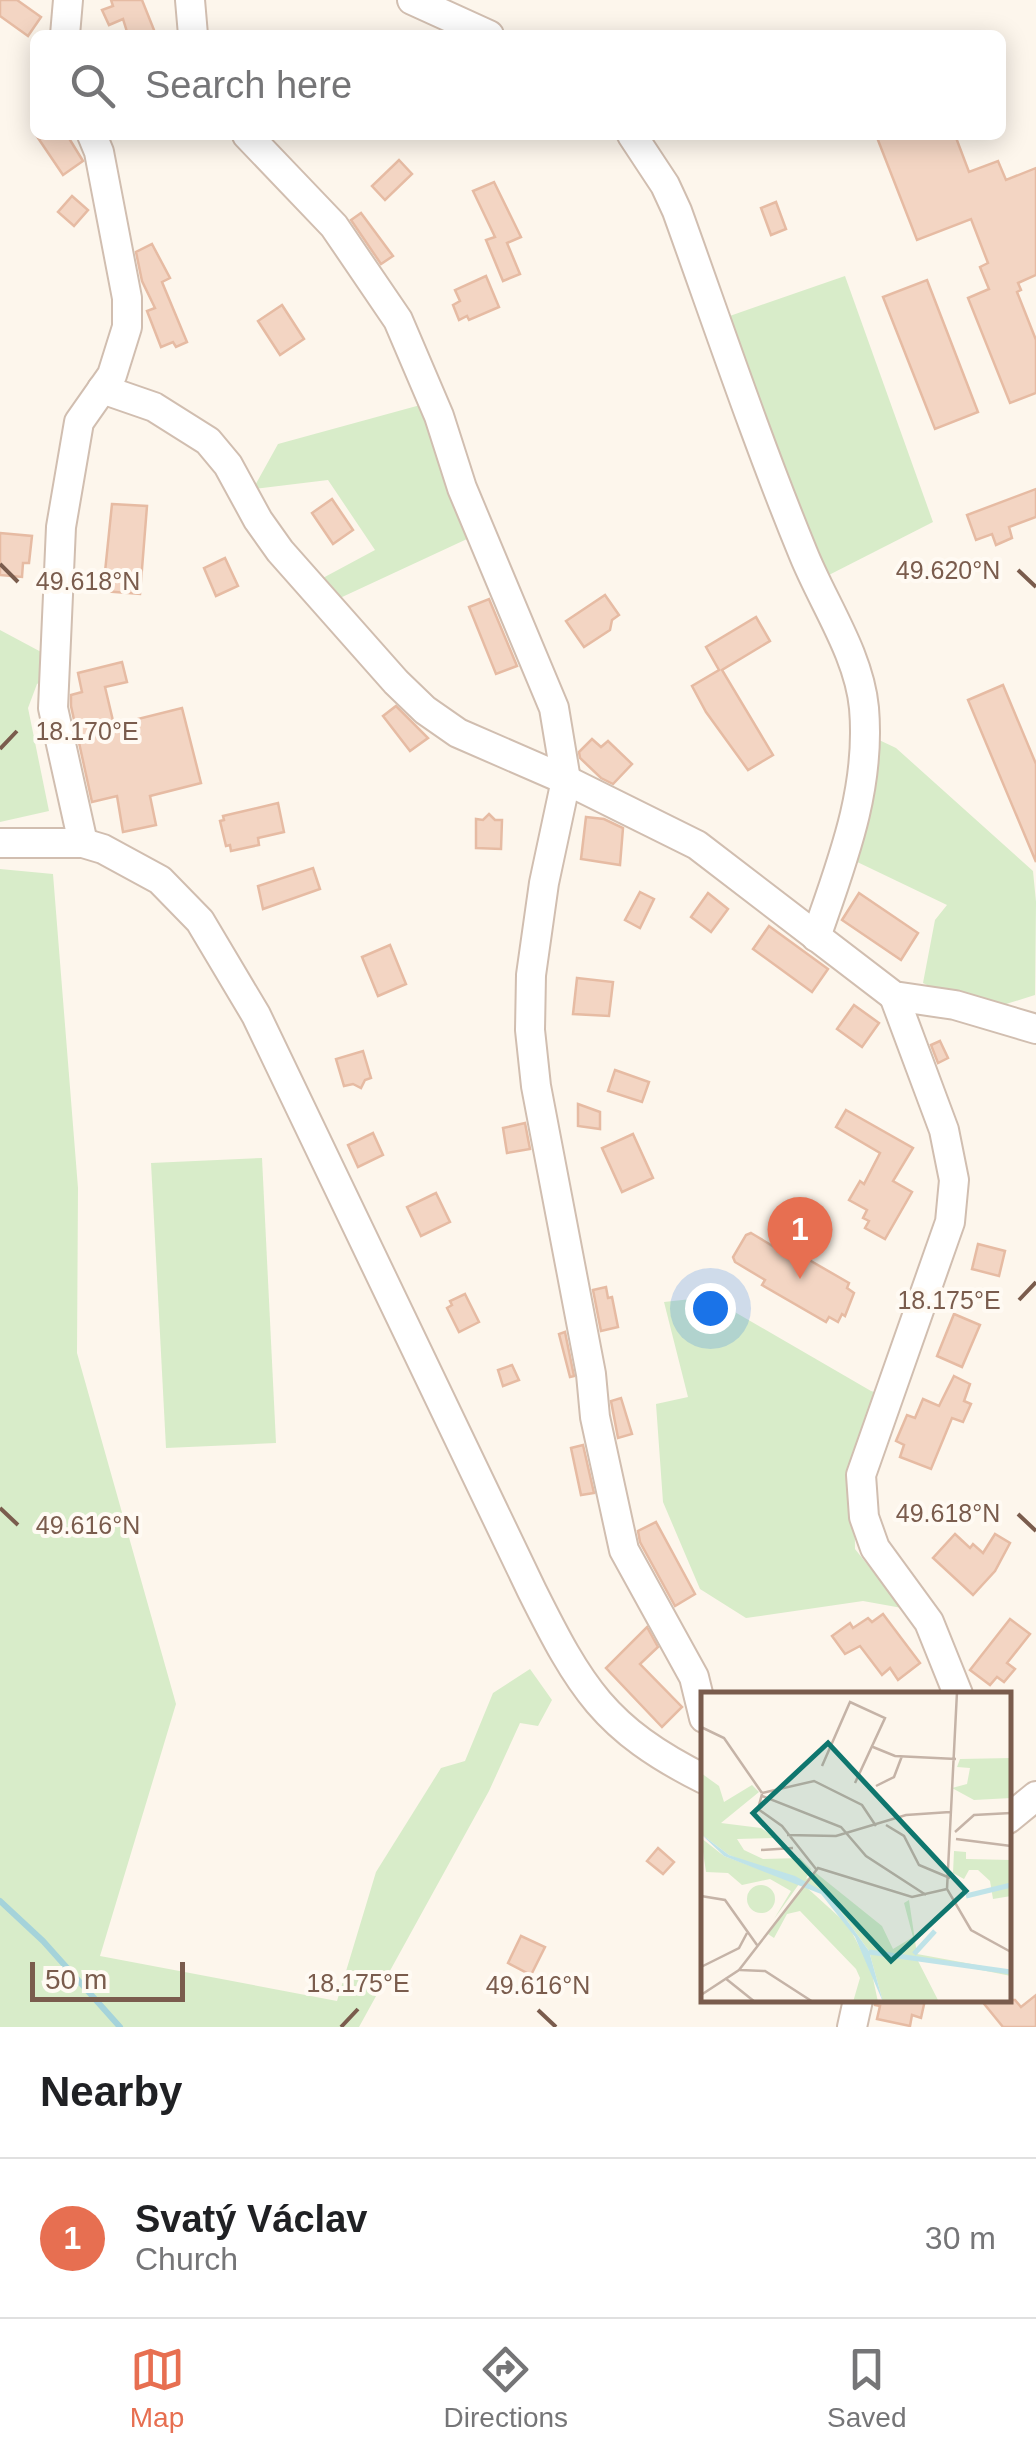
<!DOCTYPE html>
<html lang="en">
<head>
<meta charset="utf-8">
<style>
	:root { --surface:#fff; --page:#f2f2f2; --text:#202124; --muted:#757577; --line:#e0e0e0; --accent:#e76f51 }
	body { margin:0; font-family:Arial,sans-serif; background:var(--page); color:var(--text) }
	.scale { position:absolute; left:30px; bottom:25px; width:155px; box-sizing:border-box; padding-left:10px; border:5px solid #7a5c4d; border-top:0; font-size:28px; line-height:35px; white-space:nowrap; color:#7a5c4d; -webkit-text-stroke:8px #fffaf3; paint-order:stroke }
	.you { position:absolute; left:710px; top:1308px; width:35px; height:35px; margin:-25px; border:8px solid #fff; border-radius:50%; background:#1a73e8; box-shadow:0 0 0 15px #1a73e833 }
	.badge { display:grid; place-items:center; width:65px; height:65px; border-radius:50%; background:var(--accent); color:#fff; font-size:32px; font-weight:700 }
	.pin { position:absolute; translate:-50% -82px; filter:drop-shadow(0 2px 5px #0008) }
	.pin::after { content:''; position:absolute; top:52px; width:35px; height:30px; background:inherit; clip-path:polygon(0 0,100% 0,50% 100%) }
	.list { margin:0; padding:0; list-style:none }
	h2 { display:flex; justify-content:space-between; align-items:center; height:130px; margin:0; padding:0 40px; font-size:42px }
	h2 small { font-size:32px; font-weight:400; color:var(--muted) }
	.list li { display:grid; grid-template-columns:65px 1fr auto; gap:30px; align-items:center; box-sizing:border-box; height:160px; padding:0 40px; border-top:2px solid var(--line) }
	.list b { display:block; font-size:38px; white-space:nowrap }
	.list p { margin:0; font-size:32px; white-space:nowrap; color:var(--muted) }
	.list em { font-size:32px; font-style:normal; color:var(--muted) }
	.icon { flex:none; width:55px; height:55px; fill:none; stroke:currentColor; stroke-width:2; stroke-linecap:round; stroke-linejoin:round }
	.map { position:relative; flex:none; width:1036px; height:2027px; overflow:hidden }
	.search { position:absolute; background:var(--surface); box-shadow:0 5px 25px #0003; left:30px; right:30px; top:30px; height:110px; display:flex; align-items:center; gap:25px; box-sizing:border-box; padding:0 35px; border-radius:15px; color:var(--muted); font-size:38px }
	.sheet { height:290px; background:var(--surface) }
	nav { display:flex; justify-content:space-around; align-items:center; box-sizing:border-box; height:140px; border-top:2px solid var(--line); background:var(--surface); font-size:28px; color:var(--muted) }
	nav a { display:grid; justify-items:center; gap:5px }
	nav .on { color:var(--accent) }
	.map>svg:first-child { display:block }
	.green { fill:#d8ecc9 }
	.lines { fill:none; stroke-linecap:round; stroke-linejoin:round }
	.stream { stroke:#a5d3da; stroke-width:6 }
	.building { fill:#f3d5c3; stroke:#e6bba3; stroke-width:2.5 }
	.minor-casing { stroke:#d1beb0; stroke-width:32 }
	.minor { stroke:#fff; stroke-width:28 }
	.ticks { fill:none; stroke:#7a5c4d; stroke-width:4 }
	.inset-river { fill:none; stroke:#bfe3e8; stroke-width:5 }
	.inset-road { fill:none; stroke:#c5b3a7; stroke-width:2.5 }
	.view { fill:#0f766e; fill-opacity:0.15; stroke:#0f766e; stroke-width:5 }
	.inset-edge { fill:none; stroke:#7a5c4d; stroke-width:5 }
	.ticks-label { font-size:25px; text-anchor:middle; fill:#7a5c4d; stroke:#fffaf3; stroke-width:8; stroke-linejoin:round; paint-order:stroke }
</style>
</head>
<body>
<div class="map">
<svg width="1036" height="2027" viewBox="0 0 1036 2027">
	<rect width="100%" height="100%" fill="#fdf6ec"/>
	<g class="green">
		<polygon points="845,276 933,522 823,578 724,318"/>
		<polygon points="424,404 449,493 467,539 340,598 321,579 375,550 328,480 253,489 278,444"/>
		<polygon points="0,630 43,653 44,680 37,684 28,708 49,811 0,822"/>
		<polygon points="877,739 896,748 1033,871 1036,902 1035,995 981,1012 923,983 935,920 947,905 851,859 878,757"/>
		<polygon points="0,869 53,874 78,1188 77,1353 176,1704 100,1956 337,2001 376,1872 441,1768 465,1761 493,1693 530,1669 552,1700 538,1726 520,1723 489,1791 359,2027 0,2027"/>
		<polygon points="262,1158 276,1443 166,1448 151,1163"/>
		<polygon points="709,1297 871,1391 881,1394 854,1467 855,1549 902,1608 863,1601 746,1618 700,1589 663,1502 656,1404 688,1397 664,1302"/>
	</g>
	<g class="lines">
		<polyline class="stream" points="0,1901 43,1941 120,2027"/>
	</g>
	<g class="building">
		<polygon points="0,0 17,0 41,17 28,36 0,16"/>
		<polygon points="111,0 142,0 156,35 128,35 123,19 109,25 102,10 113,6"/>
		<polygon points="36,135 67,135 83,161 63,175"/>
		<polygon points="876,135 955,135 969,172 998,161 1006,180 1036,168 1036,275 1018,283 1021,290 1017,292 1036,340 1036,393 1010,403 968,298 989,289 980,267 988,263 971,219 917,240"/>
		<polygon points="399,160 412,174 385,200 372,186"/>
		<polygon points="494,182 521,237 507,243 520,274 503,281 486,240 495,237 473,191"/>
		<polygon points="72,196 88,210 74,226 58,212"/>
		<polygon points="776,202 786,229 771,235 761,208"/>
		<polygon points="361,213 393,256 381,264 351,220"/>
		<polygon points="152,244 170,278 162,282 187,342 176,347 173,342 161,347 147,311 155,308 142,281 136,252"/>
		<polygon points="486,276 499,307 469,320 467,316 459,320 453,305 460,301 455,290"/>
		<polygon points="927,280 978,412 935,429 883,297"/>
		<polygon points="282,305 304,339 280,355 258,321"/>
		<polygon points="1036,489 1036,517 1009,527 1012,538 996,545 992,534 976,540 967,515"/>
		<polygon points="332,499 353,530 333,544 312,513"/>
		<polygon points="112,504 147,506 140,594 103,591"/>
		<polygon points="0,533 32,536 29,563 23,563 22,577 0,575"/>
		<polygon points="225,558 238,586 216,596 204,568"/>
		<polygon points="605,595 619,615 612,620 610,630 584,647 566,621"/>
		<polygon points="489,599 517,666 496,674 469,607"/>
		<polygon points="756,617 770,641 722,670 773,755 748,770 706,712 692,686 719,670 706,647"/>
		<polygon points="122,662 127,682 105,687 114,725 182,708 201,783 150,796 156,825 123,832 117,796 92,802 71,706 71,695 82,692 78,673"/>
		<polygon points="1003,685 1036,764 1036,862 968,700"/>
		<polygon points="396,706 428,738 410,751 383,716"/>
		<polygon points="592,739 601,747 608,741 632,764 613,784 601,778 580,758 579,752"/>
		<polygon points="278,803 284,832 258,838 259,845 231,851 230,845 226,846 220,821 224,820 223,816"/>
		<polygon points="489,814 495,820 502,820 501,849 476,848 476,819 483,820"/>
		<polygon points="586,817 604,819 623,828 620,865 581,859"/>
		<polygon points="313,868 320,889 263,909 258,886"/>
		<polygon points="640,892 654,899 640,928 625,920"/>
		<polygon points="708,893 728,909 711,932 691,917"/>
		<polygon points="859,893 918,933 901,960 842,920"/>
		<polygon points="769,926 828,969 812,992 753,949"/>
		<polygon points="390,945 406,984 378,996 362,957"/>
		<polygon points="577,978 613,982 609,1016 573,1014"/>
		<polygon points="854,1005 879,1023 862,1047 837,1029"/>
		<polygon points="940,1041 948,1058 938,1063 931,1045"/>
		<polygon points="363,1051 371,1078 365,1080 361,1088 353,1084 344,1086 336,1059"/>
		<polygon points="615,1070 649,1082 642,1102 608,1091"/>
		<polygon points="578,1104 600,1112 600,1129 578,1126"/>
		<polygon points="846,1110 913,1148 893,1181 912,1192 885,1239 865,1228 869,1221 863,1218 867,1210 849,1200 860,1181 864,1184 880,1153 836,1127"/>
		<polygon points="525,1123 530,1149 507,1153 503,1128"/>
		<polygon points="373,1133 383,1155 358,1167 348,1145"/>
		<polygon points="633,1134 653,1178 622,1192 602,1148"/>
		<polygon points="436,1193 450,1222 421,1236 407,1207"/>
		<polygon points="751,1233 781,1251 785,1246 849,1283 847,1288 854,1293 845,1316 842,1314 838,1322 829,1317 826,1322 762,1285 765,1280 735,1262 733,1257 746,1235"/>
		<polygon points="978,1244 1005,1251 999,1276 972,1269"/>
		<polygon points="606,1287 608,1298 612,1297 618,1327 601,1331 593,1290"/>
		<polygon points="465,1294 479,1322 459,1332 447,1308 452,1305 450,1301"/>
		<polygon points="954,1314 980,1325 962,1367 937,1356"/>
		<polygon points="565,1332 574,1376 570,1377 559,1334"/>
		<polygon points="512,1365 519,1380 503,1386 498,1370"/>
		<polygon points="954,1376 970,1384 964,1401 971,1404 963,1422 952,1418 931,1469 900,1457 904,1445 896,1441 907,1415 915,1418 923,1399 939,1406"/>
		<polygon points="621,1398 632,1434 618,1438 611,1401"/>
		<polygon points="583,1445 594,1493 581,1495 571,1448"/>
		<polygon points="656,1522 695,1594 675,1606 640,1542 638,1531"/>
		<polygon points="955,1534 970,1548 973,1544 983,1553 995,1534 1010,1543 995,1571 973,1595 933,1558"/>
		<polygon points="883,1614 920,1663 898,1680 890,1668 882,1675 860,1646 845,1654 832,1636 850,1623 853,1628 868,1618 872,1622"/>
		<polygon points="1010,1619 1030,1634 1007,1663 1015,1669 1004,1682 997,1677 990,1685 970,1670"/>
		<polygon points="647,1627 658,1647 640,1664 682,1707 662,1727 606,1668"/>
		<polygon points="658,1848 674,1862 663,1874 647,1861"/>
		<polygon points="521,1936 545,1947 531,1975 508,1963"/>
		<polygon points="1036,1995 1036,2027 1003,2027 981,2000 1015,2000 1021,2007"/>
		<polygon points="875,2000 925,2000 921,2018 912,2015 910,2026 877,2019 880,2006 875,2005"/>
	</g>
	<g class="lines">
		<g class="minor-casing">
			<g id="minor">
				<polyline points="190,0 193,35"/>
				<polyline points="412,0 489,35"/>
				<polyline points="65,35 68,0"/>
				<polyline points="247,135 334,226 398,320 439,416 462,488 554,708 566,780 544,883 531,975 530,1030 536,1086 591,1374 595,1417 624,1550 694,1677 704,1718"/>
				<path d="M632,135L665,185L677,211C718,325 757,441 803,553C823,603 859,654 864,708C871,789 842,862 816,937"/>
				<polyline points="102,389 154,407 208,441 228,465 258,520 280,551 396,682 425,710 458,733 566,780 697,845 894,996 955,1005 1036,1029"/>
				<path d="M0,843H83L103,849L160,880L200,921L256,1015L532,1591C580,1687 604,1729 704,1779"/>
				<polyline points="83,843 53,708 61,527 79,422 112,375 127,327 127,298 99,152 92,135"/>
				<polyline points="894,996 944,1130 954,1180 950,1222 861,1475 864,1517 875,1548 929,1622 958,1694"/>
				<polyline points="1008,1819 1036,1796"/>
				<polyline points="852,2027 858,2000"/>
			</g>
		</g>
		<use href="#minor" class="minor"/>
	</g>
	<path class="ticks" d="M0,564L18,582M1018,570L1036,587M0,749L17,731M1019,1300L1036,1282M0,1508L18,1525M1018,1514L1036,1531M538,2010L556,2027M341,2027L358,2009"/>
	<g transform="translate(701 1692)">
		<rect width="310" height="310" fill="#fdf6ec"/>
		<path d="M310,66V106L273,108L251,96L266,92L269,76L256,75L259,67ZM0,81L18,94L23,110L51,93L58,100L20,131L60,136L75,146L36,147L43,158L62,167L99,166L110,177L105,187L115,181L181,234L192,257L212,245L203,211L208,208L216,262L309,279L310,284L215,265L238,310H182L168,259L127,202L28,163L0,142ZM0,146L23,164L98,192L73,227L90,199L69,187L41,193L27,181L5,180ZM253,159L265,160V167L310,168V204L292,207L289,189L277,178H268L263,187L252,181ZM103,193L147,233L170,277L177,310H152L159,286L155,277L99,219L86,222L73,246L67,242ZM46 207a14 14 0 1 1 28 0a14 14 0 1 1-28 0Z" fill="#d8ecc9"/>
		<path d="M0,142L28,163L94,184L127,202L168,259L182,310L154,245L120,202L23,164Z" fill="#bfe3e8"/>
		<path class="inset-river" d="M265,204L310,193M168,260L310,280M213,262L234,239"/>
		<path class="inset-road" d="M256,0L246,197L270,238L310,260M0,35L23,46L61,101M172,55L194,64L255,67M121,74L149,10L184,26L154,91M175,94L193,85L201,64M61,101L113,89L161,113L175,134M61,102L57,117L81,134L115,177M61,104L140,135L165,164L225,203M185,133L203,144L218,173L249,186M254,140L273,123L310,121M86,143L135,144L205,123L249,120M255,147L310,154M60,158L92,156M0,204L24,208L56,253M0,275L38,256L46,241M39,278L64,279L112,310M24,286L54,310M0,303L38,278L117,176L211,205L246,197"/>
		<path class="view" d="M127,51L265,199L190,269L52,121Z"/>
		<rect width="310" height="310" class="inset-edge"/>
	</g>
	<g class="ticks-label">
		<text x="948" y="579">49.620°N</text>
		<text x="88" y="590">49.618°N</text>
		<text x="87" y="740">18.170°E</text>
		<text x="949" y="1309">18.175°E</text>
		<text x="948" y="1522">49.618°N</text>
		<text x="88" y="1534">49.616°N</text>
		<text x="358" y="1992">18.175°E</text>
		<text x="538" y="1994">49.616°N</text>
	</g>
</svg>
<div class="scale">50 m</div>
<div class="you"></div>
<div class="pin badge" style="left:800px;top:1279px">1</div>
<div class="search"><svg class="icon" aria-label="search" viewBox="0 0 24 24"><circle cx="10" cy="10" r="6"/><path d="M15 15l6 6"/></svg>Search here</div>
</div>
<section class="sheet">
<h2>Nearby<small></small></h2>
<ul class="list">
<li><span class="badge">1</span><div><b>Svatý Václav</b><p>Church</p></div><em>30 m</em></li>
</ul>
</section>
<nav>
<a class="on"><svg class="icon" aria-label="map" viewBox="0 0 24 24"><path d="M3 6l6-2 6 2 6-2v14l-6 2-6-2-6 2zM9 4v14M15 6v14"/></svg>Map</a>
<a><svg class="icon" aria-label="directions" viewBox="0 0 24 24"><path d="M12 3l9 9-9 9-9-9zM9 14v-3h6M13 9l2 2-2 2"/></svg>Directions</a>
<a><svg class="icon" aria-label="saved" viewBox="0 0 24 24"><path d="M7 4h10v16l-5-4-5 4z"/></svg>Saved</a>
</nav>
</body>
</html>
